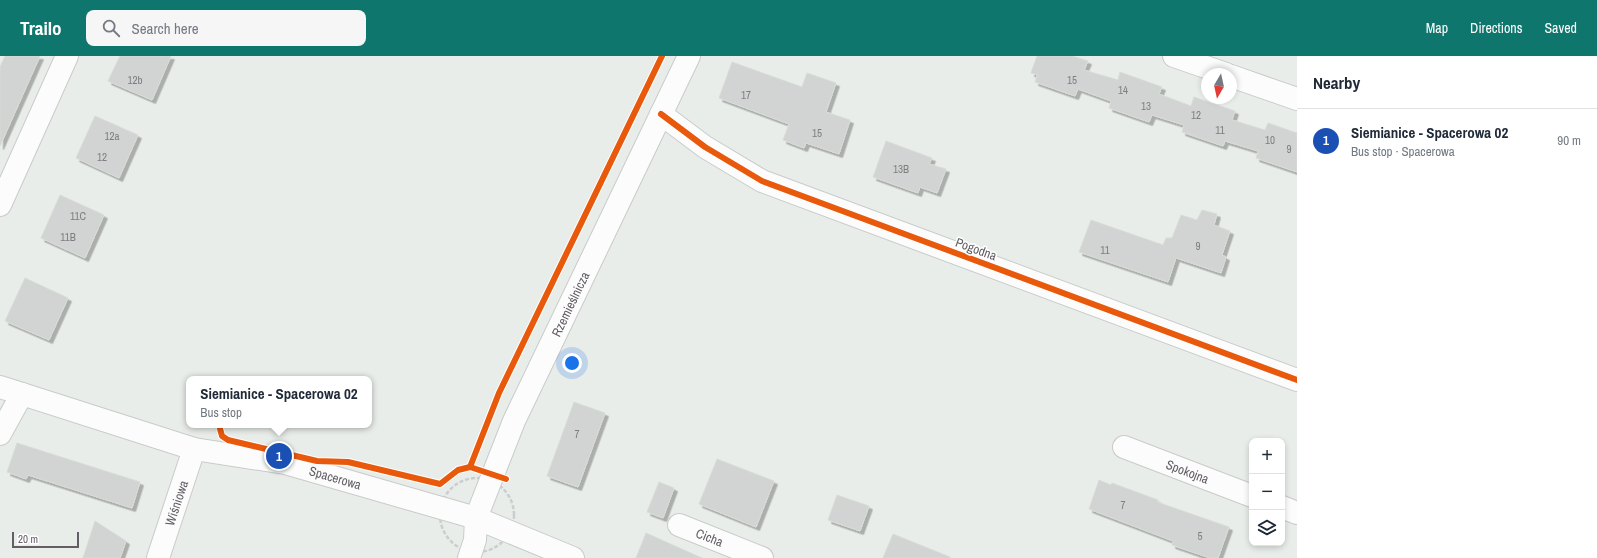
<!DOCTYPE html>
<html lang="en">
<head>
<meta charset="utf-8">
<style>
	:root { --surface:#fff; --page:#f6f6f7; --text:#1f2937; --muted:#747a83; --line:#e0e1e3; --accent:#0f766e }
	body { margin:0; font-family:"Archivo Narrow",sans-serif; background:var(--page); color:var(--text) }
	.controls { position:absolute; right:12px; bottom:12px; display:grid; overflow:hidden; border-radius:8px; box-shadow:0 2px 6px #0003 }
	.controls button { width:36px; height:36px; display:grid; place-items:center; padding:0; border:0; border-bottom:1px solid var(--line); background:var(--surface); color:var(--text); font:20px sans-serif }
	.compass { position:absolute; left:1201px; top:12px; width:36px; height:36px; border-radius:50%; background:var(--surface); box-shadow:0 2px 6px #0003; rotate:189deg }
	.scale { position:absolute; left:12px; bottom:10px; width:67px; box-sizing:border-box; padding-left:4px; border:2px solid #635e66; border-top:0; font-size:11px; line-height:14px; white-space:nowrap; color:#635e66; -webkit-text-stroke:3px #fff; paint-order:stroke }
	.you { position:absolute; left:572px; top:307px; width:14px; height:14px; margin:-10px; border:3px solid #fff; border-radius:50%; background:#1a73e8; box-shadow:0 0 0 6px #1a73e833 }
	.badge { display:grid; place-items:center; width:26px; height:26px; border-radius:50%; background:var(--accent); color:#fff; font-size:13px; font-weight:700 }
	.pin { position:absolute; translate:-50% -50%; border:2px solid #fff; box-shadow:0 1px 4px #0006 }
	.popup { position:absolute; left:186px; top:320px; width:186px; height:52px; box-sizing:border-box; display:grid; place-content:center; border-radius:8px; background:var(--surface); filter:drop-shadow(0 1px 3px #0005); font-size:13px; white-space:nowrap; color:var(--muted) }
	.popup b { font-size:15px; color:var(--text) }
	.popup::after { content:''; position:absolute; left:50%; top:100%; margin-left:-8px; border:8px solid transparent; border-top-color:var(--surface) }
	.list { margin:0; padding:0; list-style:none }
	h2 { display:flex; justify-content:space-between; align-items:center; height:52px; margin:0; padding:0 16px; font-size:17px }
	h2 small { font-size:13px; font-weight:400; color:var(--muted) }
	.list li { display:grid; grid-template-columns:26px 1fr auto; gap:12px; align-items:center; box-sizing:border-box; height:64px; padding:0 16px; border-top:1px solid var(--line) }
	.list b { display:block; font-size:15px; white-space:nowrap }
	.list p { margin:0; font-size:13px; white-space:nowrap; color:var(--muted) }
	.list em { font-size:13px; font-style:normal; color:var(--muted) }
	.icon { flex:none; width:22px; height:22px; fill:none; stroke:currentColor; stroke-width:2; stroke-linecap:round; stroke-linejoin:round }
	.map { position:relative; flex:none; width:1297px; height:502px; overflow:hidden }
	header { display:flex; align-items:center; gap:24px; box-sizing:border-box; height:56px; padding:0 20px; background:var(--accent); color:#fff }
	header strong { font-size:19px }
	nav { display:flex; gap:22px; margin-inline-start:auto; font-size:14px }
	.search { width:280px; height:36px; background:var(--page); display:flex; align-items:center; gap:10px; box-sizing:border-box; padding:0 14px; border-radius:8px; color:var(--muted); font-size:15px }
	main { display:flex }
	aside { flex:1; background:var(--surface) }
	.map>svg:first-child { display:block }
	.building { fill:#d1d4d2; stroke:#d8dcd8; filter:url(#shadow) }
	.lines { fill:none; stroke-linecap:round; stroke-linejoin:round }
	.street-casing { stroke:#c9cbcb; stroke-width:24 }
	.path { stroke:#caced0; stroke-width:2.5; stroke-dasharray:4 2; stroke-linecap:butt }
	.street { stroke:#fcfcfc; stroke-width:22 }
	.cycleway-casing { stroke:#fff; stroke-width:8 }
	.cycleway { stroke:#e8590c; stroke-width:6 }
	.labels { text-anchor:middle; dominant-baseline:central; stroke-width:3; stroke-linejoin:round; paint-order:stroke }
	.number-label { font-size:11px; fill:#807d82 }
	.street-label { font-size:13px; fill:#635e66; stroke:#fff }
</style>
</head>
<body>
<header>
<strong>Trailo</strong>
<div class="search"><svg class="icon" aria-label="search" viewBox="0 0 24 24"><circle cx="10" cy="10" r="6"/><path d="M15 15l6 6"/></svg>Search here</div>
<nav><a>Map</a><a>Directions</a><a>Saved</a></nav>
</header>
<main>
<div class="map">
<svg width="1297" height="502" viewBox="0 0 1297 502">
	<defs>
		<filter id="shadow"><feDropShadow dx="3.5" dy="3.5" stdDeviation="0" flood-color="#0004"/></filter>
	</defs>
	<rect width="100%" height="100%" fill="#e9ede9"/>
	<g class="building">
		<polygon points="5,0 40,0 0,90 0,11"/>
		<polygon points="120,0 171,0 152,44 108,25"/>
		<polygon points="1037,0 1072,0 1088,5 1084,14 1118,24 1120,16 1162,31 1159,38 1191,50 1194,41 1235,55 1232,64 1265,74 1268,67 1297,77 1297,116 1256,102 1258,95 1225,85 1223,90 1182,76 1184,69 1152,59 1149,66 1109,52 1111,45 1078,33 1075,40 1035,26 1037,19 1031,17"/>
		<polygon points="732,6 802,31 807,17 836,27 826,56 850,64 839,98 806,87 804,92 783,84 789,68 719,42"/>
		<polygon points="95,60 138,79 119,122 76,102"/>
		<polygon points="886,85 932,102 929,108 946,113 937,137 920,131 918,137 873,121"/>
		<polygon points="60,139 104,159 85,202 41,182"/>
		<polygon points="1202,154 1217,158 1214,169 1230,175 1222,199 1226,201 1221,217 1176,202 1168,226 1079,196 1091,164 1163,189 1166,182 1172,182 1181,159 1197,164"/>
		<polygon points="25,222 68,242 49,284 5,265"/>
		<polygon points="574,346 605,357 578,431 547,420"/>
		<polygon points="17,387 140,426 132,452 28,419 26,423 7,416"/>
		<polygon points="717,403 774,425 756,471 699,448"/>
		<polygon points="1099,424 1111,429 1112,427 1158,444 1157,446 1229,471 1218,502 1210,502 1172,489 1173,485 1089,453"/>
		<polygon points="659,426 674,432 663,462 647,456"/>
		<polygon points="837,439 869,450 860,475 828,464"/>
		<polygon points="95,465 126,485 120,502 83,502"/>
		<polygon points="646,477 702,502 636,502"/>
		<polygon points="893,478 950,501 950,502 883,502"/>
	</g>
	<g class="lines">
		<g class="street-casing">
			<g id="street">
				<polyline points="1174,0 1226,18"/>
				<polyline points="1231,20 1297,43"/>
				<polyline points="661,58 705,91 762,125 1297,324"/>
				<polyline points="0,149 67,0"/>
				<path id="s1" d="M0,331L194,393L285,407L476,462L573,502"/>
				<polyline points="0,378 22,338"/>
				<path id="s2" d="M1124,391L1252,440"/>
				<polyline points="1282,451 1297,457"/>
				<path id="s3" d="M679,469L762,502"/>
				<path id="s4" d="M158,502L194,393"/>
				<path id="s5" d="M469,502L475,484L476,462L514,365L689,0"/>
			</g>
		</g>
		<circle class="path" cx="477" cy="459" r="37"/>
		<use href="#street" class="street"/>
		<g class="cycleway-casing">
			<g id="cycleway">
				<polyline points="661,58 705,91 762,125 1297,324"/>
				<polyline points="219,369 222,380 228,384 317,405 348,406 440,428 458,414 470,411 506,423"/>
				<polyline points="470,411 499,337 662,0"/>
			</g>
		</g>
		<use href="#cycleway" class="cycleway"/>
	</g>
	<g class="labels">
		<g class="number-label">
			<text x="135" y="24">12b</text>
			<text x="1072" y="24">15</text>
			<text x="1123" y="34">14</text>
			<text x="746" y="39">17</text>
			<text x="1146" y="50">13</text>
			<text x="1196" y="59">12</text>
			<text x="1220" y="74">11</text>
			<text x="817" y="77">15</text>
			<text x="112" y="80">12a</text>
			<text x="1270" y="84">10</text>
			<text x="1289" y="93">9</text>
			<text x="102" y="101">12</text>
			<text x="901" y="113">13B</text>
			<text x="78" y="160">11C</text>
			<text x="68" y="181">11B</text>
			<text x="1198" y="190">9</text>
			<text x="1105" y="194">11</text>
			<text x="577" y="378">7</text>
			<text x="1123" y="449">7</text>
			<text x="1200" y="480">5</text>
		</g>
		<g class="street-label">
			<text transform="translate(976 193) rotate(20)">Pogodna</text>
			<text stroke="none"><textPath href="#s5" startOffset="275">Rzemieślnicza</textPath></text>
			<text stroke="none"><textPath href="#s2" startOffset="68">Spokojna</textPath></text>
			<text stroke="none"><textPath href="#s1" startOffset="348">Spacerowa</textPath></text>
			<text stroke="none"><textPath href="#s4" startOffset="58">Wiśniowa</textPath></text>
			<text stroke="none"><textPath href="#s3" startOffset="33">Cicha</textPath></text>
		</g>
	</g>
</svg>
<div class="controls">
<button>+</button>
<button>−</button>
<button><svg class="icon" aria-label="layers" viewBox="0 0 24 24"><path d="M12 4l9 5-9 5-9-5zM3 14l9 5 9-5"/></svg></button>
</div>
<svg class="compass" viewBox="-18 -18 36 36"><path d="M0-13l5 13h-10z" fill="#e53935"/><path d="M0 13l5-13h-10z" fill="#747a83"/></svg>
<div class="scale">20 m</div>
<div class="you"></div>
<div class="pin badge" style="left:279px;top:400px;background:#1a4fb4">1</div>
<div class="popup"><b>Siemianice - Spacerowa 02</b>Bus stop</div>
</div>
<aside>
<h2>Nearby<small></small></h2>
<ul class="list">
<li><span class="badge" style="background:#1a4fb4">1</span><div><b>Siemianice - Spacerowa 02</b><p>Bus stop · Spacerowa</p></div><em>90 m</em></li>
</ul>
</aside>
</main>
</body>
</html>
